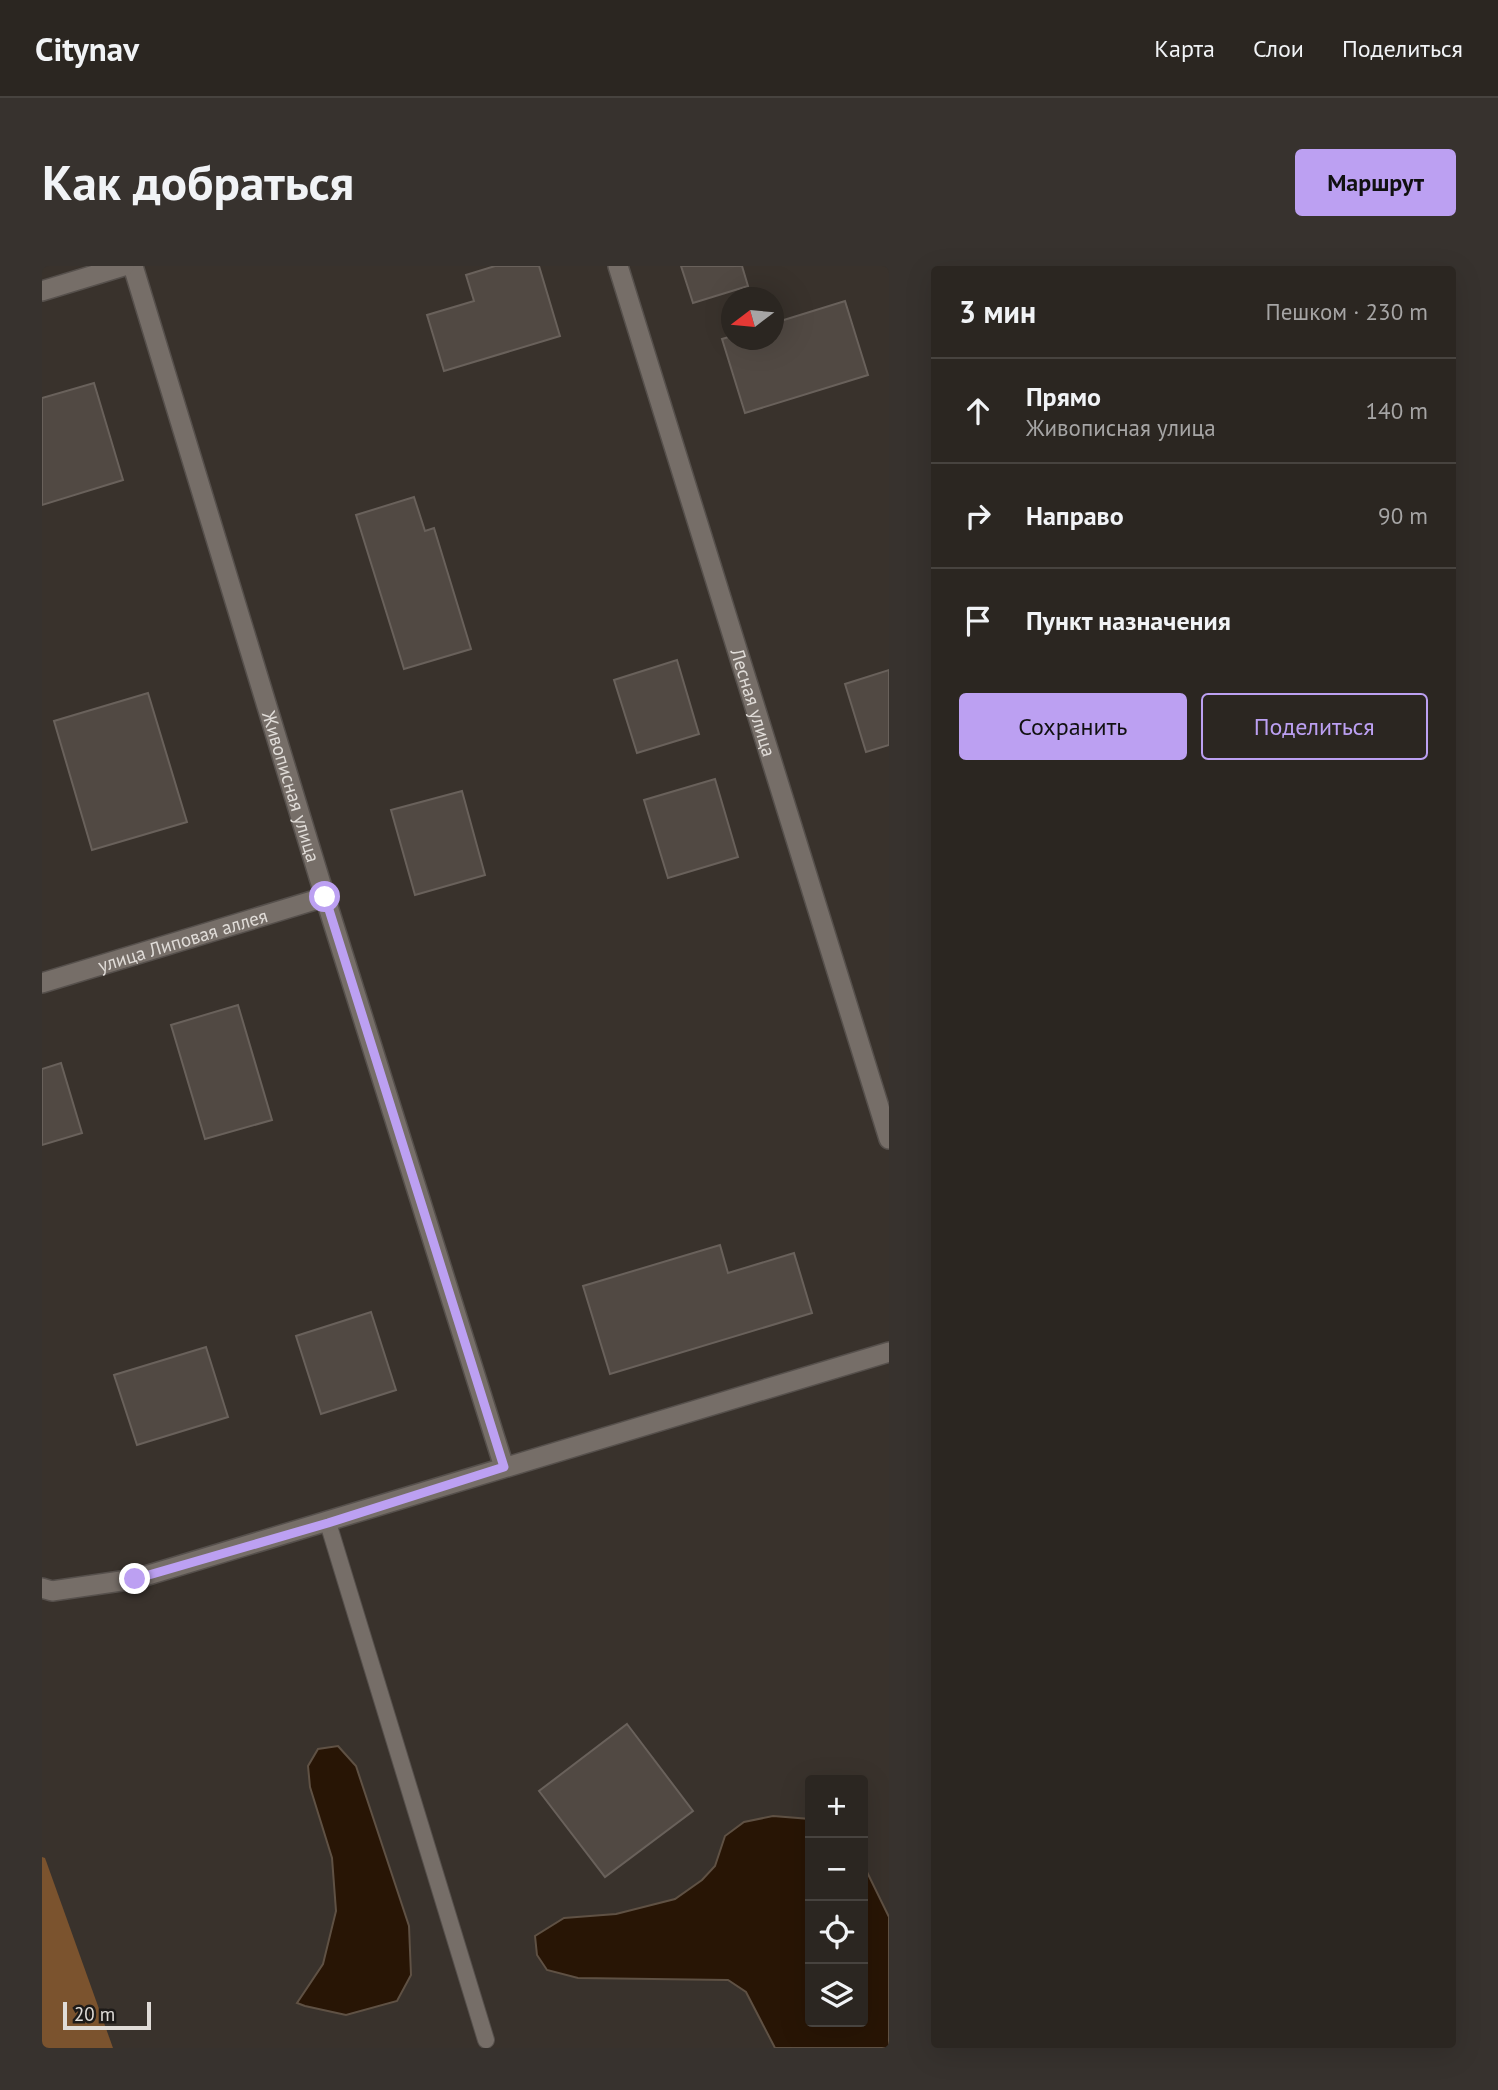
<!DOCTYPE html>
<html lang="ru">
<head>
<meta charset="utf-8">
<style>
	:root { --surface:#2b2621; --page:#37322e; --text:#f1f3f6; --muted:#a6a5a5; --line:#47433f; --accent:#bca0f2 }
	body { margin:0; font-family:"PT Sans",sans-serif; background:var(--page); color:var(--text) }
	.controls { position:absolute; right:21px; bottom:21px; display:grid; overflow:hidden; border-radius:7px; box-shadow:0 7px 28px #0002 }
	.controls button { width:63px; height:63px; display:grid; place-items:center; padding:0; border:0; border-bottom:2px solid var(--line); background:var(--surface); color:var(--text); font:35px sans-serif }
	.compass { position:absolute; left:679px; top:21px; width:63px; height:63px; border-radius:50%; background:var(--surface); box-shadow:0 7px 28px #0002; rotate:254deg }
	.scale { position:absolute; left:21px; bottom:18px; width:88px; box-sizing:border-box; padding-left:7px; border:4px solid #e0dcd8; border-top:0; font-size:19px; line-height:24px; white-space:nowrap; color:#e0dcd8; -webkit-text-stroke:5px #1d1a18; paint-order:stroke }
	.stop { position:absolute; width:21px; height:21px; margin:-16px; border:5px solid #bca0f2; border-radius:50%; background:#fff }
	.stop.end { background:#bca0f2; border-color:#fff; box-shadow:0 2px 7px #0008 }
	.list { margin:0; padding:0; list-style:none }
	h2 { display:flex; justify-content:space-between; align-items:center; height:91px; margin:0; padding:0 28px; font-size:30px }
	h2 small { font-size:23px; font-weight:400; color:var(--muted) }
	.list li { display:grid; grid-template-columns:46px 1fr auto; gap:21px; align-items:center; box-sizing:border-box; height:105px; padding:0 28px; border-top:2px solid var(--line) }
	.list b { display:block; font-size:26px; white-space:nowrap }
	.list p { margin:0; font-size:23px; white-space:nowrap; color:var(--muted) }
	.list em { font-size:23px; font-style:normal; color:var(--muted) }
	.actions { display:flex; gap:14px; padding:21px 28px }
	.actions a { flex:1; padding:16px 0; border:2px solid var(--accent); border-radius:7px; text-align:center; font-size:24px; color:var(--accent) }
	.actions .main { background:var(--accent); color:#111 }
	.icon { flex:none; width:38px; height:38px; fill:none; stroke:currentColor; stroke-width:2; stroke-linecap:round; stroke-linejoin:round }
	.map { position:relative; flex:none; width:847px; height:1782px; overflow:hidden; border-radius:7px }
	header { display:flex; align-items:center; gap:42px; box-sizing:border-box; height:98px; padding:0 35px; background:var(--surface); border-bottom:2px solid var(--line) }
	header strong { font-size:33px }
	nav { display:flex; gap:38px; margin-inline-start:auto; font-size:24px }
	.intro { display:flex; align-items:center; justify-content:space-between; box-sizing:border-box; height:168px; padding:0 42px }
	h1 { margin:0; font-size:49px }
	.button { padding:18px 32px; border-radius:7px; background:var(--accent); color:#111; font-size:24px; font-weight:700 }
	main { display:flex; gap:42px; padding:0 42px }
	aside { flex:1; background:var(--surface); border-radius:7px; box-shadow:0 7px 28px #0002 }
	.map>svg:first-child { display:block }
	.green { fill:#7b532e }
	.water { fill:#281505; stroke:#5f5144; stroke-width:2 }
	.building { fill:#514943; stroke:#69615b; stroke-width:2 }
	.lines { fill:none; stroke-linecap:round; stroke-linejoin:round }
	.service-casing { stroke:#56504c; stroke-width:18 }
	.minor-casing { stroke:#56504c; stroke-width:22 }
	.service { stroke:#766e68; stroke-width:16 }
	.minor { stroke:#766e68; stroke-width:19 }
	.route { stroke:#bca0f2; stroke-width:9 }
	.labels { text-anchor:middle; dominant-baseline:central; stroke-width:5; stroke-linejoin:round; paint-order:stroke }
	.street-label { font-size:19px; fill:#e0dcd8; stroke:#1d1a18 }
</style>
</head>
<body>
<header>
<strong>Citynav</strong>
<nav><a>Карта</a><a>Слои</a><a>Поделиться</a></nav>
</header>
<div class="intro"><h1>Как добраться</h1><a class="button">Маршрут</a></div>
<main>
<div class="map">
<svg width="847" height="1782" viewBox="0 0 847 1782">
	<rect width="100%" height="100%" fill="#39322c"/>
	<polygon class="green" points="0,1591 3,1592 71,1782 0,1782"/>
	<g class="water">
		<polygon points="296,1480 314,1500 367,1660 369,1709 355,1735 304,1749 263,1740 255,1737 281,1698 294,1645 290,1592 268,1521 266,1500 276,1483"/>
		<polygon points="731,1550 768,1553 768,1756 821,1756 821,1599 824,1604 847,1651 847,1782 733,1782 704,1726 686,1714 536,1712 505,1704 495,1689 493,1670 522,1652 574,1648 633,1633 660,1614 673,1600 683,1570 702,1556"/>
	</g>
	<g class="building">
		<polygon points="453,0 497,0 518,70 402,105 385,49 432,35 424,9"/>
		<polygon points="639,0 700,0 706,20 651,37"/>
		<polygon points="803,35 826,109 703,147 680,73 690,70 690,74 732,74 732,57"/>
		<polygon points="52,117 81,214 0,239 0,132"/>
		<polygon points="372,231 383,265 392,262 429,383 362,403 314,249"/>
		<polygon points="635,394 657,468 595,487 572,414"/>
		<polygon points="847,404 847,479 824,486 803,418"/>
		<polygon points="106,427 145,556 50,584 12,455"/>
		<polygon points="673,513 696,591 626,612 602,534"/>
		<polygon points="420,525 443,609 373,629 349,544"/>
		<polygon points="196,739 230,854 163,873 129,759"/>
		<polygon points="19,797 40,867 0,879 0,803"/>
		<polygon points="678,979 686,1007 752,987 770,1047 568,1108 541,1020"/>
		<polygon points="329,1046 354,1124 279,1148 254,1070"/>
		<polygon points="164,1081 186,1151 95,1179 72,1109"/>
		<polygon points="585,1458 651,1545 563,1611 497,1525"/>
	</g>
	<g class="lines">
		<g class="service-casing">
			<polyline id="service" points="286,1257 444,1774"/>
		</g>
		<g class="minor-casing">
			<g id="minor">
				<path id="s1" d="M91,0L283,631L462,1201"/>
				<path id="s2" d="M576,0L847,873"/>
				<polyline points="0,25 82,0"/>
				<path id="s3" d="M0,717L283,631"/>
				<polyline points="0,1322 10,1325 93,1313 847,1086"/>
			</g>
		</g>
		<use href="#service" class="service"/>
		<use href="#minor" class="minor"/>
	</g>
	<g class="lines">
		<polyline class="route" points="93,1313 286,1257 462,1201 283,631"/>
	</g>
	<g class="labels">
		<g class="street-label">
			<text stroke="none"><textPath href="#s2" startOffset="457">Лесная улица</textPath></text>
			<text stroke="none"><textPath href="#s1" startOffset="544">Живописная улица</textPath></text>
			<text stroke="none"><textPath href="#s3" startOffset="147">улица Липовая аллея</textPath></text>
		</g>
	</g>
</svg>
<div class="controls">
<button>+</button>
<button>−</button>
<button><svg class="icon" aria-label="locate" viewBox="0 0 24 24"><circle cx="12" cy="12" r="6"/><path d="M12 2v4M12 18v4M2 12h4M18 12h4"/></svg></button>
<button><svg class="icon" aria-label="layers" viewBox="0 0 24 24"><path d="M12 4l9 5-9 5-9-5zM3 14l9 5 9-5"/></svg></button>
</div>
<svg class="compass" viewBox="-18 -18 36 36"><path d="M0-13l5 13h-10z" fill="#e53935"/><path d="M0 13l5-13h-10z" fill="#a6a5a5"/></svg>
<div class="scale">20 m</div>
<div class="stop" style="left:283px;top:631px"></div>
<div class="stop end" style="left:93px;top:1313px"></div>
</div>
<aside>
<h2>3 мин<small>Пешком · 230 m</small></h2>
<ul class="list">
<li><svg class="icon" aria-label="ahead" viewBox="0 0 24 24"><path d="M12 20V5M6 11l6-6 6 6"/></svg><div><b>Прямо</b><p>Живописная улица</p></div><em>140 m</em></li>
<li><svg class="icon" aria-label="right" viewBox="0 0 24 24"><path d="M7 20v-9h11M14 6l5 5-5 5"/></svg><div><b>Направо</b></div><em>90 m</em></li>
<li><svg class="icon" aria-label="arrive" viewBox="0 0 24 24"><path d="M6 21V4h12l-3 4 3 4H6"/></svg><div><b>Пункт назначения</b></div></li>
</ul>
<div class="actions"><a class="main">Сохранить</a><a>Поделиться</a></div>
</aside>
</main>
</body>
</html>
